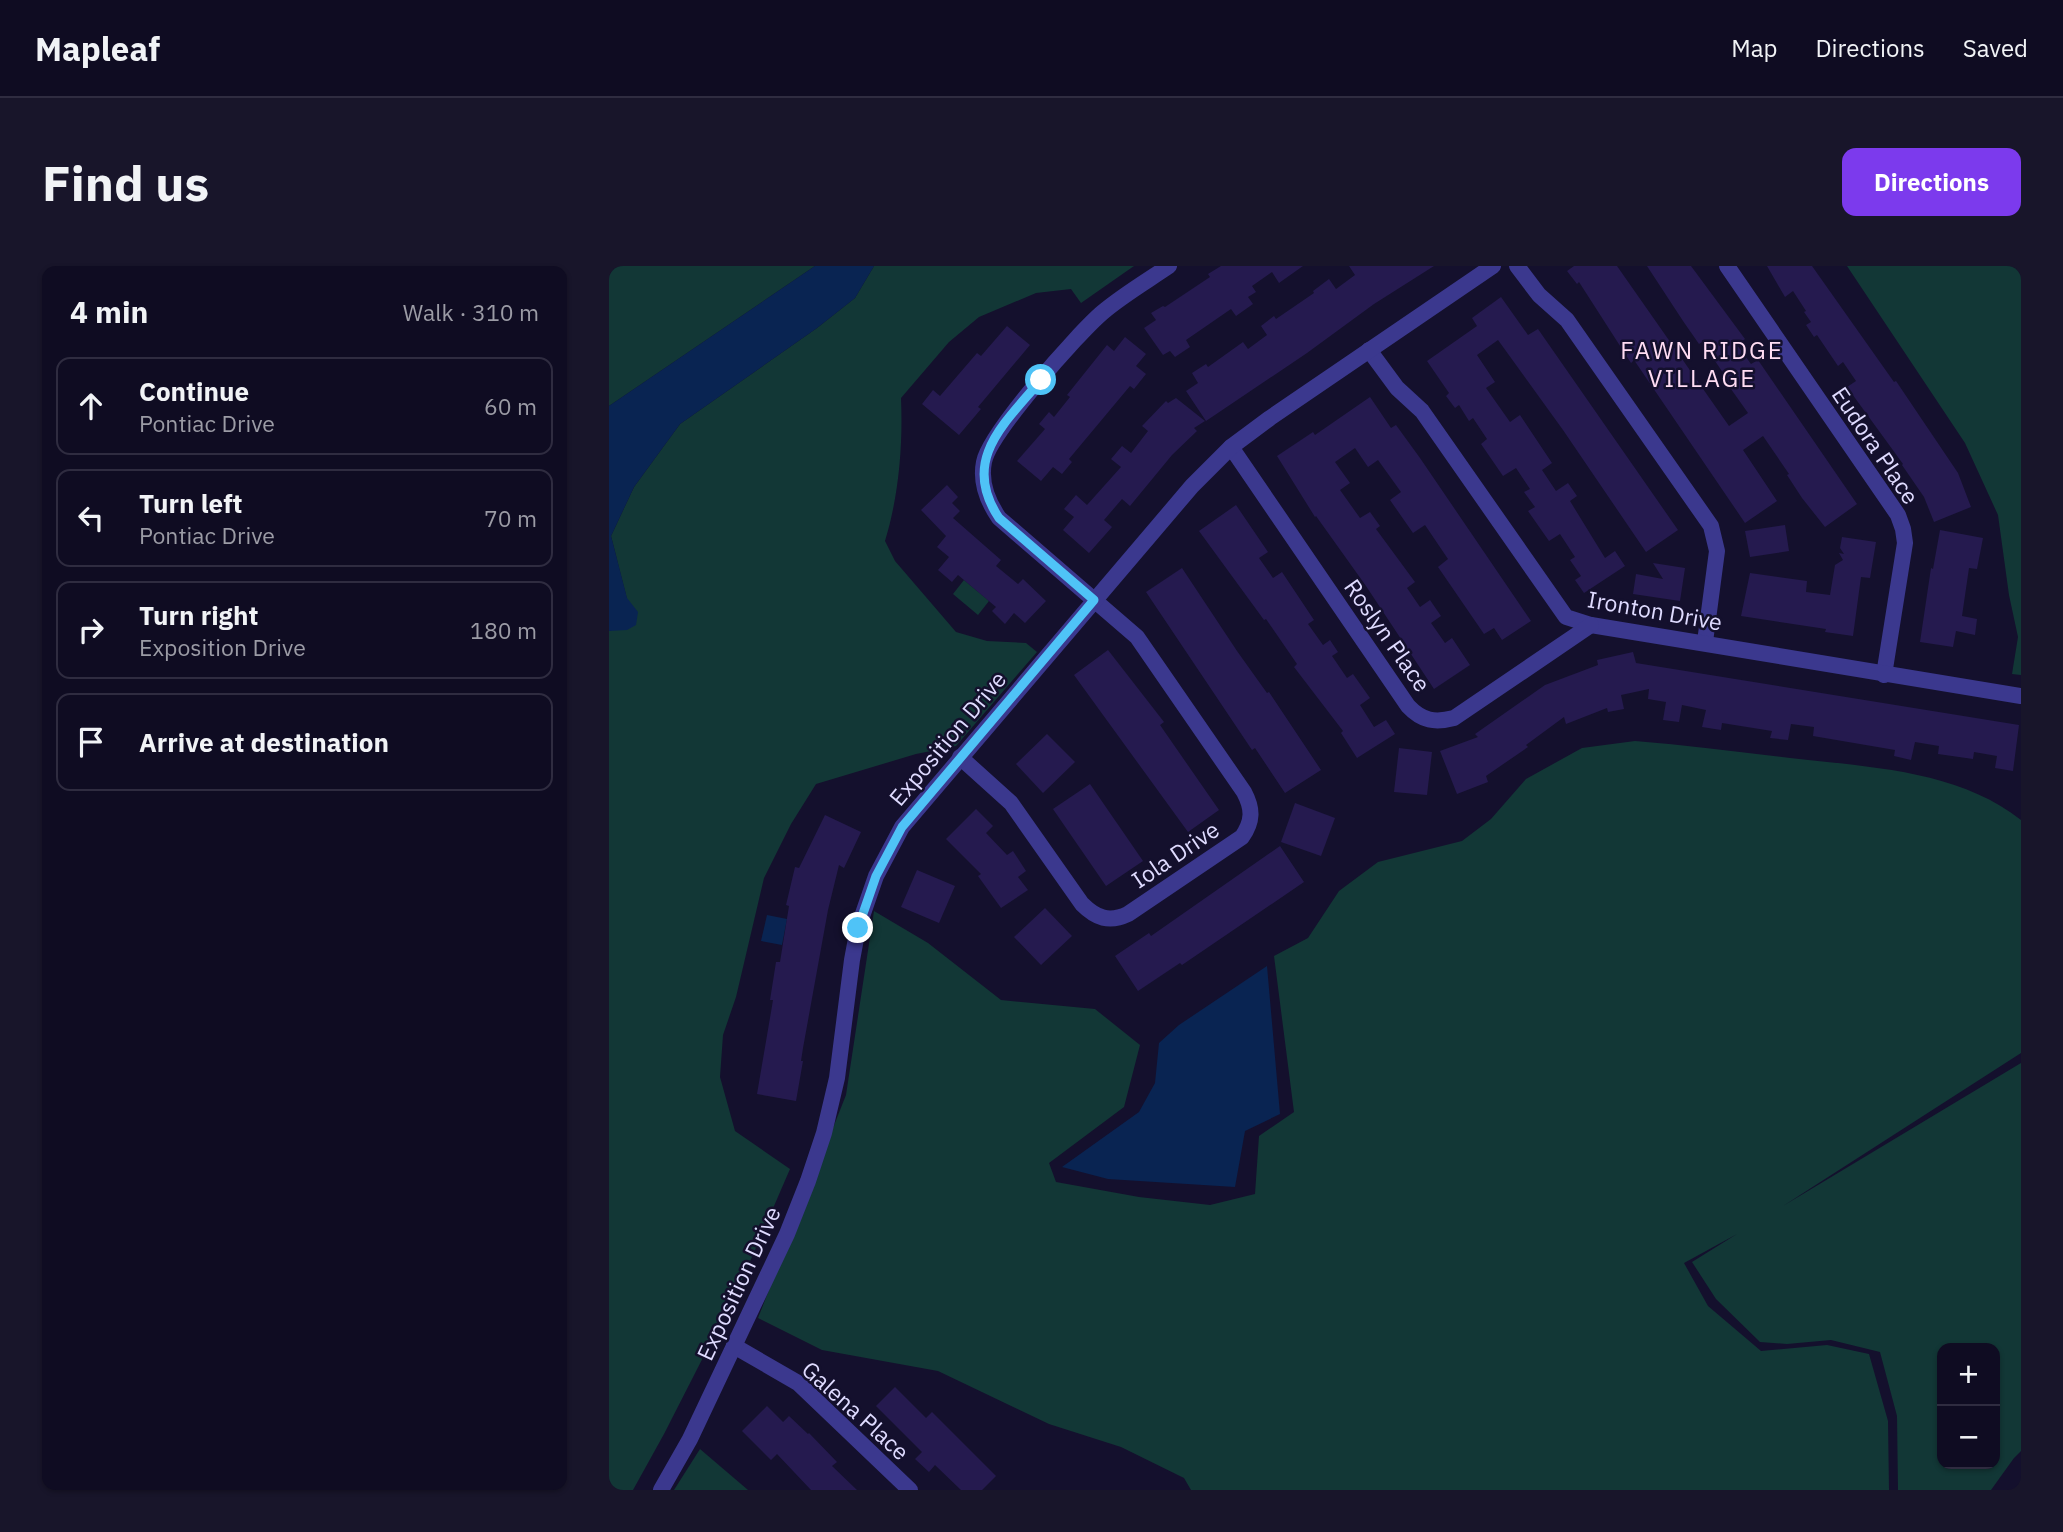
<!DOCTYPE html>
<html lang="en">
<head>
<meta charset="utf-8">
<style>
	:root { --surface:#0f0c22; --page:#18152a; --text:#f1f3f6; --muted:#9b9ba5; --line:#2f2c40; --accent:#7c3aed }
	body { margin:0; font-family:"IBM Plex Sans",sans-serif; background:var(--page); color:var(--text) }
	.controls { position:absolute; right:21px; bottom:21px; display:grid; overflow:hidden; border-radius:14px; box-shadow:0 2px 5px #0004 }
	.controls button { width:63px; height:63px; display:grid; place-items:center; padding:0; border:0; border-bottom:2px solid var(--line); background:var(--surface); color:var(--text); font:35px sans-serif }
	.stop { position:absolute; width:21px; height:21px; margin:-16px; border:5px solid #4fc3f7; border-radius:50%; background:#fff }
	.stop.end { background:#4fc3f7; border-color:#fff; box-shadow:0 2px 7px #0008 }
	.list { margin:0; padding:0; list-style:none }
	h2 { display:flex; justify-content:space-between; align-items:center; height:91px; margin:0; padding:0 28px; font-size:30px }
	h2 small { font-size:23px; font-weight:400; color:var(--muted) }
	.list li { display:grid; grid-template-columns:46px 1fr auto; gap:21px; align-items:center; box-sizing:border-box; height:98px; margin:0 14px 14px; padding:0 14px; border:2px solid var(--line); border-radius:14px }
	.list b { display:block; font-size:26px; white-space:nowrap }
	.list p { margin:0; font-size:23px; white-space:nowrap; color:var(--muted) }
	.list em { font-size:23px; font-style:normal; color:var(--muted) }
	.icon { flex:none; width:38px; height:38px; fill:none; stroke:currentColor; stroke-width:2; stroke-linecap:round; stroke-linejoin:round }
	.map { position:relative; flex:none; width:1412px; height:1224px; overflow:hidden; border-radius:14px }
	header { display:flex; align-items:center; gap:42px; box-sizing:border-box; height:98px; padding:0 35px; background:var(--surface); border-bottom:2px solid var(--line) }
	header strong { font-size:33px }
	nav { display:flex; gap:38px; margin-inline-start:auto; font-size:24px }
	.intro { display:flex; align-items:center; justify-content:space-between; box-sizing:border-box; height:168px; padding:0 42px }
	h1 { margin:0; font-size:49px }
	.button { padding:18px 32px; border-radius:14px; background:var(--accent); color:#fff; font-size:24px; font-weight:700 }
	main { display:flex; gap:42px; padding:0 42px }
	aside { flex:1; background:var(--surface); border-radius:14px; box-shadow:0 2px 5px #0004 }
	.map>svg:first-child { display:block }
	.green { fill:#123736; fill-rule:evenodd }
	.water { fill:#092452 }
	.building { fill:#251a4f }
	.lines { fill:none; stroke-linecap:round; stroke-linejoin:round }
	.minor { stroke:#3b388e; stroke-width:16 }
	.route { stroke:#4fc3f7; stroke-width:9 }
	.labels { text-anchor:middle; dominant-baseline:central; stroke-width:5; stroke-linejoin:round; paint-order:stroke }
	.street-label { font-size:23px; fill:#dfdbff; stroke:#14102d }
	.neighbourhood-label { font-size:24px; letter-spacing:2px; fill:#ffddf3; stroke:#14102d }
</style>
</head>
<body>
<header>
<strong>Mapleaf</strong>
<nav><a>Map</a><a>Directions</a><a>Saved</a></nav>
</header>
<div class="intro"><h1>Find us</h1><a class="button">Directions</a></div>
<main>
<aside>
<h2>4 min<small>Walk · 310 m</small></h2>
<ul class="list">
<li><svg class="icon" aria-label="ahead" viewBox="0 0 24 24"><path d="M12 20V5M6 11l6-6 6 6"/></svg><div><b>Continue</b><p>Pontiac Drive</p></div><em>60 m</em></li>
<li><svg class="icon" aria-label="left" viewBox="0 0 24 24"><path d="M17 20v-9H6M10 6l-5 5 5 5"/></svg><div><b>Turn left</b><p>Pontiac Drive</p></div><em>70 m</em></li>
<li><svg class="icon" aria-label="right" viewBox="0 0 24 24"><path d="M7 20v-9h11M14 6l5 5-5 5"/></svg><div><b>Turn right</b><p>Exposition Drive</p></div><em>180 m</em></li>
<li><svg class="icon" aria-label="arrive" viewBox="0 0 24 24"><path d="M6 21V4h12l-3 4 3 4H6"/></svg><div><b>Arrive at destination</b></div></li>
</ul>
</aside>
<div class="map">
<svg width="1412" height="1224" viewBox="0 0 1412 1224">
	<rect width="100%" height="100%" fill="#14102d"/>
	<g class="green">
		<polygon points="0,0 206,0 0,140"/>
		<path d="M265,0H525L472,37L462,23L427,27L370,51L340,76L292,132C294,179 290,229 276,275L286,295L347,366L378,375L417,377L428,386L347,480L307,488L207,518L182,558L155,612L127,731L114,769L111,811L126,865L181,903L130,1021L55,1168L24,1224H0V365H2L18,333L2,270L25,221L71,158L208,62L246,32Z"/>
		<polygon points="1238,0 1412,0 1412,409 1403,408 1409,371 1400,329 1389,249 1356,177"/>
		<polygon points="355,314 380,335 369,349 344,328"/>
		<path d="M1026,475C1078,479 1130,486 1181,492C1259,501 1349,504 1412,554V787L1174,940L1412,797V1185L1405,1192L1382,1224H1289L1288,1150L1271,1086L1222,1074L1178,1078L1151,1076L1107,1033L1083,996L1128,968L1075,997L1099,1040L1152,1085L1218,1079L1260,1088L1279,1155L1280,1224H582L575,1212L512,1181L440,1158L329,1105L213,1084L149,1052L237,829L265,645L319,677L392,734L486,743L531,779L515,841L440,897L447,916L530,931L601,939L646,928L650,870L685,846L665,690L699,672L730,625L769,596L853,575L882,553L917,513L973,482ZM1333,1082H1386V1198H1333Z"/>
		<polygon points="91,1183 139,1224 65,1224"/>
	</g>
	<g class="water">
		<polygon points="206,0 265,0 246,32 208,62 71,158 25,221 2,270 18,332 29,346 27,359 18,364 0,365 0,140"/>
		<polygon points="158,649 178,653 173,679 152,675"/>
		<polygon points="658,700 671,848 636,865 626,921 499,913 453,901 530,846 546,817 550,777 570,759"/>
	</g>
	<g class="building">
		<polygon points="612,0 694,0 670,17 663,6 643,20 647,26 639,31 644,38 627,50 622,43 577,74 581,81 566,91 561,85 554,89 535,62 547,54 542,47 554,40 556,41 601,11 599,8"/>
		<polygon points="740,0 825,0 765,38 698,87 597,155 577,125 589,117 583,107 597,98 599,101 634,76 639,83 658,69 652,60 665,50 667,53 705,27 704,25 720,13 727,23 746,9"/>
		<polygon points="965,0 1008,0 1120,160 1139,147 1117,116 1119,114 1093,76 1090,78 1074,55 1038,0 1082,0 1136,73 1128,79 1142,98 1149,94 1248,238 1216,261 1193,232 1178,209 1180,208 1154,170 1134,184 1168,235 1136,257 1025,94 1022,97 970,16 968,18 958,5"/>
		<polygon points="1158,0 1203,0 1285,116 1287,115 1349,207 1362,241 1325,256 1315,231 1293,199 1294,198 1238,121 1247,115 1234,96 1229,100 1208,69 1205,71 1197,59 1202,56 1195,46 1197,45 1184,25 1176,31"/>
		<polygon points="892,31 919,69 929,63 1069,264 1037,286 954,164 889,74 868,89 886,116 877,122 901,156 911,149 943,197 933,204 947,225 959,217 968,230 961,235 996,292 1006,285 1016,300 975,327 966,314 972,310 961,294 966,291 951,268 940,275 919,245 926,241 915,226 921,223 907,202 894,210 872,178 878,173 864,152 860,155 850,139 846,142 837,130 840,127 818,95 868,60 863,52"/>
		<polygon points="398,60 421,79 369,141 372,143 350,169 313,138 324,124 331,130 368,87 372,90"/>
		<polygon points="516,71 537,88 527,100 537,108 525,123 521,120 460,193 463,196 453,208 444,201 432,215 408,195 436,163 430,158 440,146 445,151 461,131 458,129 498,79 505,85"/>
		<polygon points="761,131 782,162 787,159 811,192 922,355 893,374 885,362 875,368 829,301 839,293 816,259 804,267 781,234 792,226 769,194 759,201 746,182 726,196 741,217 731,224 751,252 761,246 771,260 767,263 806,316 798,322 811,341 821,334 832,350 822,357 836,377 843,372 861,399 825,423 757,320 707,250 706,251 668,190 704,166 706,169"/>
		<polygon points="567,132 596,155 585,162 588,165 563,189 521,240 513,233 495,254 503,261 480,287 454,264 465,251 455,243 467,229 478,239 512,201 502,193 513,180 522,187 539,165 533,160 557,135 559,137"/>
		<polygon points="338,219 349,231 343,237 351,245 344,252 392,294 387,300 409,318 414,313 437,335 416,357 405,347 396,358 383,345 387,341 349,309 343,316 329,304 340,291 328,281 337,270 312,244"/>
		<polygon points="627,239 659,286 650,292 664,312 673,306 705,354 699,358 714,379 721,374 729,386 723,390 738,412 744,408 761,432 751,439 765,461 777,454 786,468 748,492 732,467 734,465 685,401 688,398 657,353 655,354 590,265"/>
		<polygon points="1176,259 1180,285 1141,291 1136,265"/>
		<polygon points="1331,264 1374,272 1368,303 1360,302 1353,350 1368,353 1366,369 1347,365 1344,381 1311,376 1322,302 1324,303"/>
		<polygon points="1233,271 1267,276 1261,312 1252,311 1244,370 1216,366 1217,363 1132,350 1141,307 1198,315 1197,326 1221,329 1226,299 1234,294 1230,287 1235,288 1231,282"/>
		<polygon points="1044,297 1076,302 1071,335 1024,328 1027,308 1054,313"/>
		<polygon points="573,302 628,385 658,427 660,426 712,504 676,527 646,482 643,484 537,326"/>
		<polygon points="499,384 555,456 551,459 610,544 579,566 465,409"/>
		<polygon points="1024,386 1027,397 1410,459 1404,505 1386,502 1388,490 1365,486 1364,493 1329,488 1330,480 1306,476 1302,494 1285,490 1286,484 1204,470 1205,461 1182,458 1179,474 1161,472 1163,465 1113,457 1112,464 1093,461 1097,444 1073,439 1070,456 1054,454 1057,436 1039,433 1040,423 1012,429 1015,443 999,446 998,442 957,458 955,451 917,479 919,481 877,510 879,516 848,528 831,485 869,471 866,468 936,419 989,399 988,394"/>
		<polygon points="438,468 466,496 434,527 407,498"/>
		<polygon points="790,482 823,486 818,529 785,526"/>
		<polygon points="481,518 534,595 497,620 444,543"/>
		<polygon points="686,537 726,552 712,590 672,576"/>
		<polygon points="367,543 384,560 377,567 398,589 404,585 417,605 409,611 419,624 392,642 369,610 372,608 337,573"/>
		<polygon points="216,549 252,566 235,602 230,599 219,644 194,782 192,795 194,795 187,835 148,828 162,746 164,734 161,734 167,696 171,696 180,640 177,639 186,601 190,602"/>
		<polygon points="671,580 695,616 573,699 571,697 529,725 506,690 540,667 542,670"/>
		<polygon points="308,604 346,620 330,657 292,641"/>
		<polygon points="436,642 463,670 432,699 405,671"/>
		<polygon points="286,1121 317,1152 323,1146 387,1210 373,1224 352,1224 326,1199 320,1206 306,1193 313,1186 267,1140"/>
		<polygon points="158,1140 174,1156 180,1150 199,1168 200,1167 228,1196 223,1200 248,1224 202,1224 168,1188 162,1194 133,1165"/>
	</g>
	<g class="lines">
		<g class="minor">
			<polyline points="908,0 930,29 958,54 1102,260 1108,285 1096,376"/>
			<polyline points="1118,0 1289,249 1294,263 1296,277 1275,409"/>
			<polyline points="760,84 788,122 813,145 957,351 982,359 1412,430"/>
			<path d="M622,181L799,440C813,455 826,457 845,452L982,359"/>
			<path d="M351,491L402,537L473,638C487,652 500,657 519,648L633,571C644,555 644,543 635,526L528,371L390,252C379,236 371,216 375,196C380,168 469,67 494,46C514,29 538,15 560,0"/>
			<polyline points="125,1080 189,1117 301,1224"/>
			<polyline points="52,1224 81,1173 178,968 199,915 215,867 228,812 243,694 249,662 267,610 293,561 583,220 622,181 661,152 884,0"/>
		</g>
	</g>
	<g class="lines">
		<path class="route" d="M249,662L267,610L293,561L485,334L390,252C351,194 396,157 432,114"/>
	</g>
	<g class="labels">
		<g class="street-label">
			<text transform="translate(1267 179) rotate(56)">Eudora Place</text>
			<text transform="translate(1046 344) rotate(10)">Ironton Drive</text>
			<text transform="translate(779 369) rotate(55)">Roslyn Place</text>
			<text transform="translate(338 472) rotate(-50)">Exposition Drive</text>
			<text transform="translate(566 588) rotate(-34)">Iola Drive</text>
			<text transform="translate(129 1017) rotate(-65)">Exposition Drive</text>
			<text transform="translate(247 1144) rotate(42)">Galena Place</text>
		</g>
		<g class="neighbourhood-label">
			<text x="1093" y="84">FAWN RIDGE<tspan x="1093" dy="28">VILLAGE</tspan></text>
		</g>
	</g>
</svg>
<div class="controls">
<button>+</button>
<button>−</button>
</div>
<div class="stop" style="left:432px;top:114px"></div>
<div class="stop end" style="left:249px;top:662px"></div>
</div>
</main>
</body>
</html>
